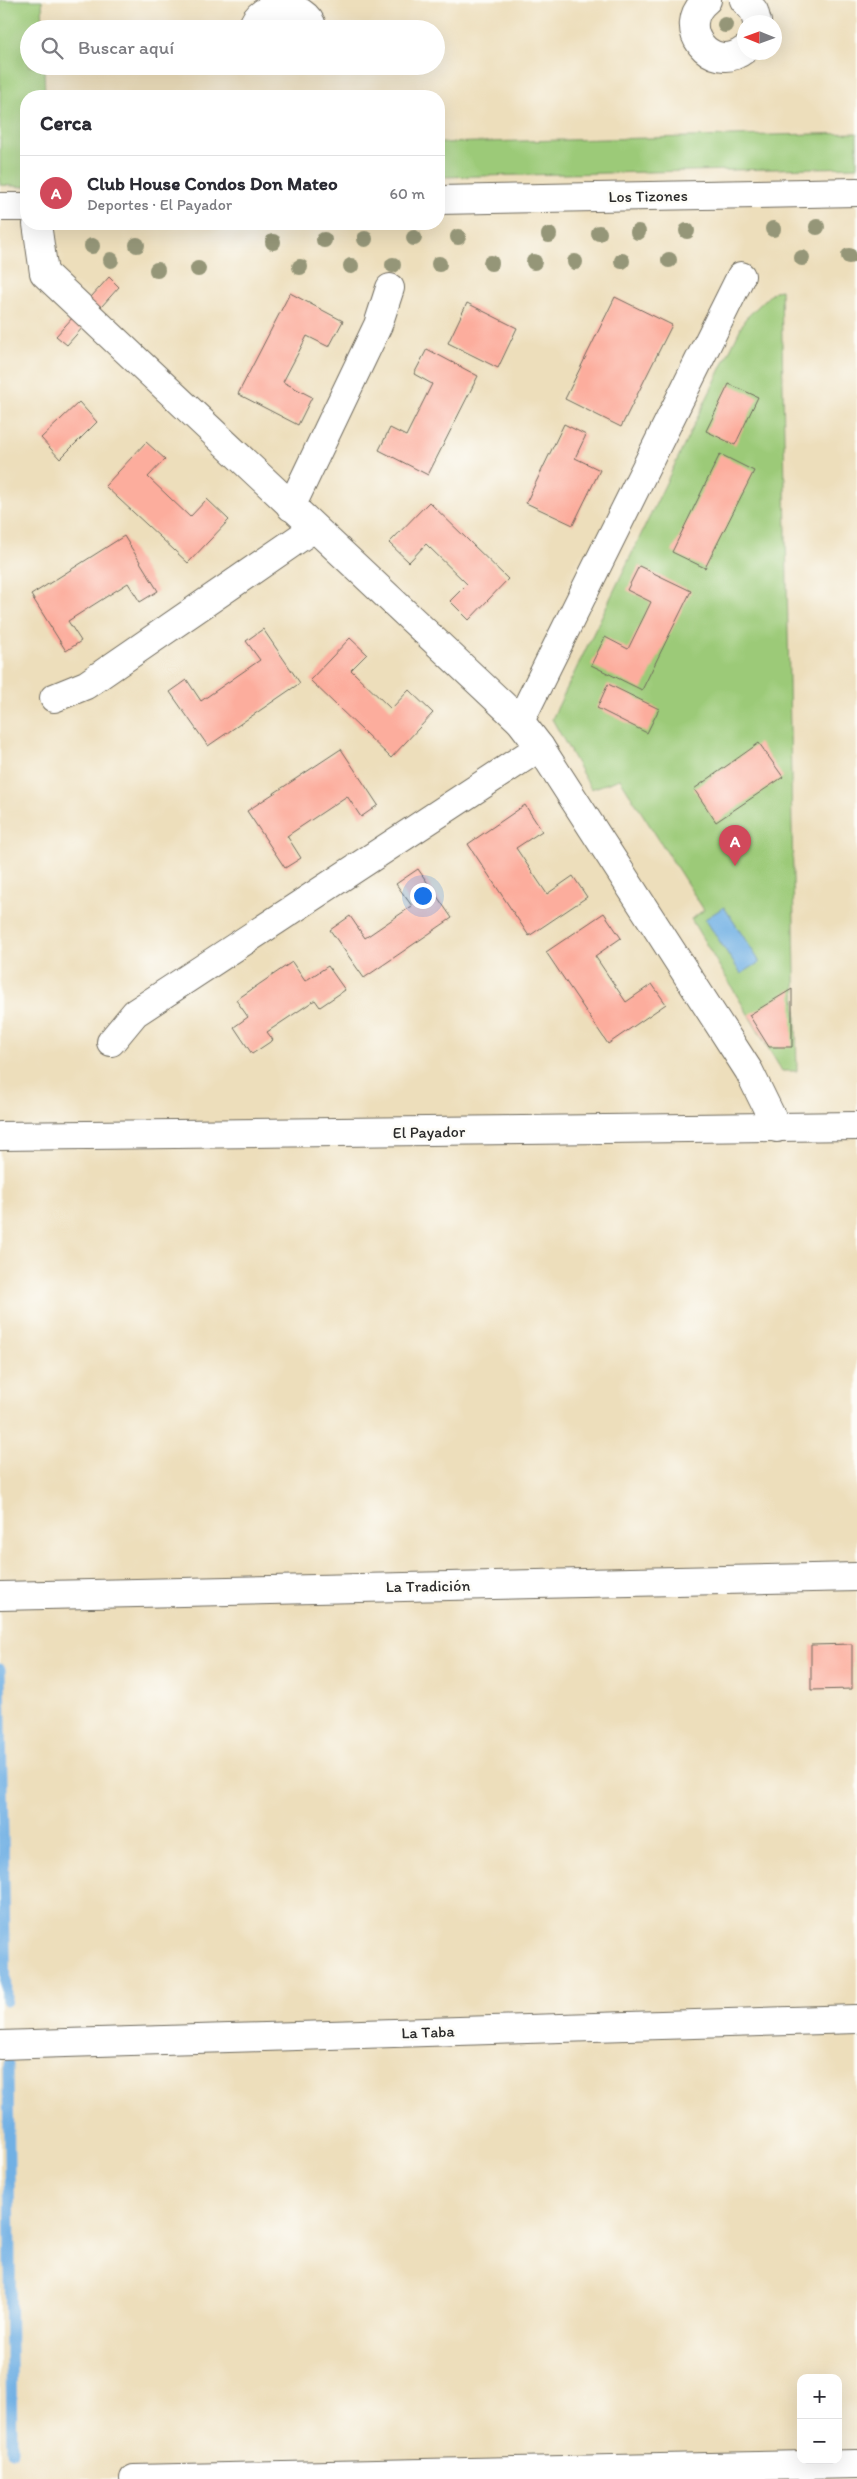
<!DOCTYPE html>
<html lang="es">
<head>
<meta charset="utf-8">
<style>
	:root { --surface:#fff; --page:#f7f7f7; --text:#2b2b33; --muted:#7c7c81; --line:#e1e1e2; --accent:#d1495b }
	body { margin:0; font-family:Itim,sans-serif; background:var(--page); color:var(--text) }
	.controls { position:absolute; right:15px; bottom:15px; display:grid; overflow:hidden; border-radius:10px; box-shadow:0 5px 20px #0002 }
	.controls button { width:45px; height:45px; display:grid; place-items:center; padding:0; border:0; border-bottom:1px solid var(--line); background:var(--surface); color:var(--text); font:25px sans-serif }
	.compass { position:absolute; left:737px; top:15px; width:45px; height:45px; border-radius:50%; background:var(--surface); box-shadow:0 5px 20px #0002; rotate:271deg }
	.you { position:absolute; left:422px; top:895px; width:18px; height:18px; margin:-12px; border:4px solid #fff; border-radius:50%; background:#1a73e8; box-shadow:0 0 0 8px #1a73e833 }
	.badge { display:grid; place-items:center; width:32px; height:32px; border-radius:50%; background:var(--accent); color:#fff; font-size:16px; font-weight:700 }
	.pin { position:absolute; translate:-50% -41px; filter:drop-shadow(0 1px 2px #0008) }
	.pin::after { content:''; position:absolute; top:26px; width:18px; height:15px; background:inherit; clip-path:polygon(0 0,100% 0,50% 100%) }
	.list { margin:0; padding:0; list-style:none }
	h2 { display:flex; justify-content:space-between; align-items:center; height:65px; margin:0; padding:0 20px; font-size:21px }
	h2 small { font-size:16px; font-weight:400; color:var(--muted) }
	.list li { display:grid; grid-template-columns:32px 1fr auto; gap:15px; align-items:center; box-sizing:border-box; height:75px; padding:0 20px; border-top:1px solid var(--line) }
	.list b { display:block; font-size:19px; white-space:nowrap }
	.list p { margin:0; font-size:16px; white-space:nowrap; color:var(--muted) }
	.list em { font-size:16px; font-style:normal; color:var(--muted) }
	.icon { flex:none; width:28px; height:28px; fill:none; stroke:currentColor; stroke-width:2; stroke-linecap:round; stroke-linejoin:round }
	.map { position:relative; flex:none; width:857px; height:2479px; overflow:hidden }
	.search { position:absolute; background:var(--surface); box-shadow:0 5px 20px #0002; left:20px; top:20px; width:425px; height:55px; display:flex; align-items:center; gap:12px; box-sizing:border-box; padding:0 18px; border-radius:28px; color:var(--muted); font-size:19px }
	.panel { position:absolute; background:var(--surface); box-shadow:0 5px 20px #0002; left:20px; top:90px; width:425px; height:140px; border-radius:20px }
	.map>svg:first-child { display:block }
	.green { fill:#9cca78; stroke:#647a52 }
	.water { fill:#71b0e4; stroke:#4e6e88 }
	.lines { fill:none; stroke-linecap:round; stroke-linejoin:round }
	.stream { stroke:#71b0e4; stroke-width:11 }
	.building { fill:#fcad9d }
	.street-casing { stroke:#6f6a5d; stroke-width:30 }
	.secondary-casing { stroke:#6f6a5d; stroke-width:30 }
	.street { stroke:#fff; stroke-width:28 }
	.secondary { stroke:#fff; stroke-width:28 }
	.tree { fill:#959678 }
	.labels { text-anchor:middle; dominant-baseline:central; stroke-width:5; stroke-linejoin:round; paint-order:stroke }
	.street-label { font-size:16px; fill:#2b2b2b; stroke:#fdfcf7 }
</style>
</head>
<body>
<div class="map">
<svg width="857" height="2479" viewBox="0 0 857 2479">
	<rect width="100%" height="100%" fill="#fdfcf7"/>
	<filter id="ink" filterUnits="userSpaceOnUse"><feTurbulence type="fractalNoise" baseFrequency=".02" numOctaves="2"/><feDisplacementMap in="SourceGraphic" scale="10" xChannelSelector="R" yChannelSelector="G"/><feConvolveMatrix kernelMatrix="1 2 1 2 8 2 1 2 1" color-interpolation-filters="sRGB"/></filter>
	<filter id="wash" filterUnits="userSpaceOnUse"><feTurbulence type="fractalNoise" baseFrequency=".0096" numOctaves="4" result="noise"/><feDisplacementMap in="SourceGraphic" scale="20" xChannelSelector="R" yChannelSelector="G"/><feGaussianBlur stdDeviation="1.12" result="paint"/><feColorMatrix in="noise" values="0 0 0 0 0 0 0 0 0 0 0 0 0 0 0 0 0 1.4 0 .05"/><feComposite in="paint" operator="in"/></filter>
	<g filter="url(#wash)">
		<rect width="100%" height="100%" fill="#eddebb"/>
		<g class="green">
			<polygon points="0,0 42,0 43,29 29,29 29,66 44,66 45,96 26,96 26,187 0,185"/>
			<polygon points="857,133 857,167 439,177 439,143"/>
			<polygon points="781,290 797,1071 782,1071 691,919 704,910 620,779 591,789 552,719 745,319 774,291"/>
		</g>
		<polygon class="water" points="724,907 760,962 741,974 705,919"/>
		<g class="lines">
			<g class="stream">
				<polyline points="0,1669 6,2001"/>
				<polyline points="8,2064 12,2451"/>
			</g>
		</g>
		<g id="blocks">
			<g class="building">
				<polygon points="109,277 119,287 67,345 56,336"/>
				<polygon points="290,293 343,321 329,347 307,336 283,382 312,397 298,425 238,394"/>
				<polygon points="615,297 672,325 621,427 565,399"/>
				<polygon points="467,303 517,328 498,368 448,343"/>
				<polygon points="427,349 478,376 428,475 379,450 390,428 406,436 432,384 414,374"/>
				<polygon points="729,384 758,397 735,445 706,431"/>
				<polygon points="79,402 97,422 60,459 41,438"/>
				<polygon points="564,424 586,435 575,458 600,470 573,525 526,503"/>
				<polygon points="146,442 165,459 148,477 190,517 207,499 229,520 188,563 105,486"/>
				<polygon points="720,454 754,471 705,568 672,552"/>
				<polygon points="429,502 508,579 469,620 450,601 467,584 426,544 409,562 389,543"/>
				<polygon points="124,536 158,591 140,602 128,583 68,621 81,641 66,651 31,595"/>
				<polygon points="639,566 691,591 642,690 591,665 605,637 628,649 651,602 627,590"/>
				<polygon points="263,629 300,683 208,746 170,692 187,680 201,701 260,660 246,641"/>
				<polygon points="350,638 367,654 351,670 391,709 409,690 433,713 391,758 310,680"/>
				<polygon points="608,684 659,709 647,733 597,708"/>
				<polygon points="759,743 783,777 716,822 694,789"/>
				<polygon points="341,749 378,805 361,817 347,796 287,836 301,858 285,868 247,811"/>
				<polygon points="525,805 542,831 516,848 547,894 573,876 587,897 529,936 468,844"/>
				<polygon points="418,869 452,918 364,978 330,930 350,916 365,938 412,906 396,884"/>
				<polygon points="604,913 621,938 595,956 626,1002 652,984 666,1004 608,1044 546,952"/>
				<polygon points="292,962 305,981 328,966 345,990 320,1007 315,1000 267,1032 273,1040 252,1054 234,1027 248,1017 236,1000"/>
				<polygon points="792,989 792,1047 769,1047 749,1015"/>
				<polygon points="852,1644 852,1689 811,1690 811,1645"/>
			</g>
		</g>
	</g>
	<g filter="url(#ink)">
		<use href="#blocks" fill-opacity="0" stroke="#6f6a5d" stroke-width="1"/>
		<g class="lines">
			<g class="street-casing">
				<g id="street">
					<path d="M707,0C673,27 712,75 744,50"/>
					<polyline points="744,0 754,11 757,22"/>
					<path d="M252,29C258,0 306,0 313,29"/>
					<polyline points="439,200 857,192"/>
					<polyline points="0,207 26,207"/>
					<polyline points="37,224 44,273 520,721 540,747 749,1071 777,1128"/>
					<polyline points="291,507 378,325 390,288"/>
					<polyline points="54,698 86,685 314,528"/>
					<polyline points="520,721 741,276"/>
					<polyline points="111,1042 135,1013 540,747"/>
					<polyline points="0,1136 857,1126"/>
					<polyline points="0,2045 857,2019"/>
					<polyline points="134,2479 857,2464"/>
				</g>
			</g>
			<g class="secondary-casing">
				<polyline id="secondary" points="0,1596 857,1577"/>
			</g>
			<use href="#street" class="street"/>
			<use href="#secondary" class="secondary"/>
		</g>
		<g class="tree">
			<circle cx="725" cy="25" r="8"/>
			<circle cx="817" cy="227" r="8"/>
			<circle cx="773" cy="229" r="8"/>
			<circle cx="687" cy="231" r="8"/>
			<circle cx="638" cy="232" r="8"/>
			<circle cx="599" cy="233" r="8"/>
			<circle cx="549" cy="235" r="8"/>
			<circle cx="458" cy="237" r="8"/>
			<circle cx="414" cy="238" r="8"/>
			<circle cx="365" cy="239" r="8"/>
			<circle cx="324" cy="240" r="8"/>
			<circle cx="273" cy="242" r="8"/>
			<circle cx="137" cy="245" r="8"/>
			<circle cx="92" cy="246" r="8"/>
			<circle cx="849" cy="256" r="8"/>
			<circle cx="802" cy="258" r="8"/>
			<circle cx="111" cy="260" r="8"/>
			<circle cx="669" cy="260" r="8"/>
			<circle cx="622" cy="261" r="8"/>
			<circle cx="534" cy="262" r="8"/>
			<circle cx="575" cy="262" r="8"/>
			<circle cx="491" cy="263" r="8"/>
			<circle cx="439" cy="264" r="8"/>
			<circle cx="393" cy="265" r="8"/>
			<circle cx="351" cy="266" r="8"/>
			<circle cx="300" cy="267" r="8"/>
			<circle cx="198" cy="269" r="8"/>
			<circle cx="157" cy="270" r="8"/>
		</g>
	</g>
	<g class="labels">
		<g class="street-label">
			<text transform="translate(648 196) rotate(-1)">Los Tizones</text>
			<text transform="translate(429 1132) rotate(-1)">El Payador</text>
			<text transform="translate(428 1586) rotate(-1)">La Tradición</text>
			<text transform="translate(428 2032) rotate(-2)">La Taba</text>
		</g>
	</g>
</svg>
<div class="controls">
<button>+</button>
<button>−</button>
</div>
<svg class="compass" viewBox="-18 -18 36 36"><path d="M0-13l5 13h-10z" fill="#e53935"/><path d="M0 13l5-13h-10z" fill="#7c7c81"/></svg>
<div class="you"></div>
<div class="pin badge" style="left:735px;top:866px">A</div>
<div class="search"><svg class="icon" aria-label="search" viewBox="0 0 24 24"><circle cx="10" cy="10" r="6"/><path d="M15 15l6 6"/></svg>Buscar aquí</div>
<section class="panel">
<h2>Cerca<small></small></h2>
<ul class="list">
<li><span class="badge">A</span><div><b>Club House Condos Don Mateo</b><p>Deportes · El Payador</p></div><em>60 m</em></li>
</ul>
</section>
</div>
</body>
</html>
